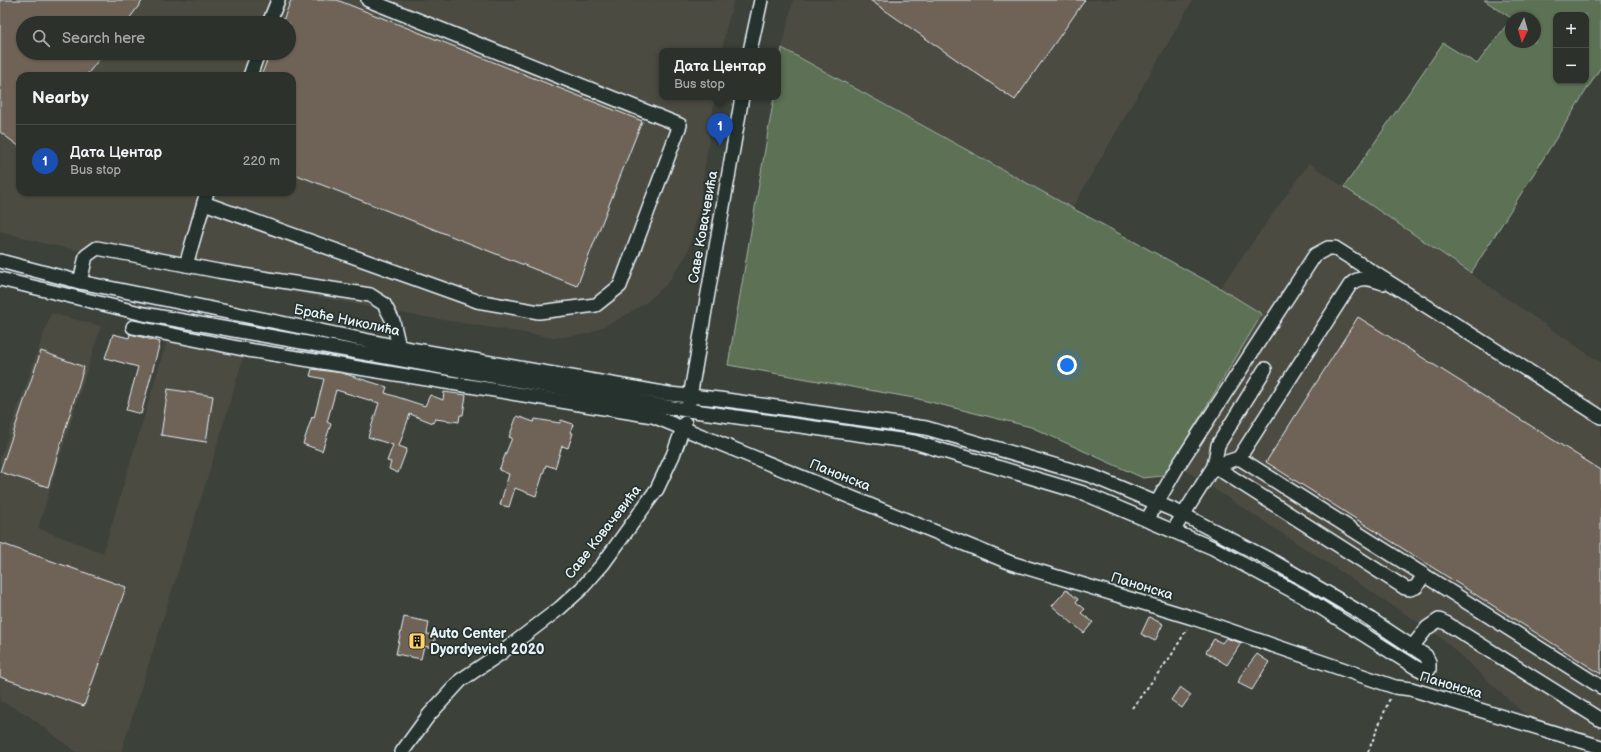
<!DOCTYPE html>
<html lang="en">
<head>
<meta charset="utf-8">
<style>
	:root { --surface:#2d312c; --page:#353934; --text:#f1f3f6; --muted:#a7a9a9; --line:#484c48; --accent:#ffd166 }
	body { margin:0; font-family:"Balsamiq Sans",sans-serif; background:var(--page); color:var(--text) }
	.controls { position:absolute; right:12px; top:12px; display:grid; overflow:hidden; border-radius:8px; box-shadow:0 1px 3px #0004 }
	.controls button { width:36px; height:36px; display:grid; place-items:center; padding:0; border:0; border-bottom:1px solid var(--line); background:var(--surface); color:var(--text); font:20px sans-serif }
	.compass { position:absolute; left:1505px; top:12px; width:36px; height:36px; border-radius:50%; background:var(--surface); box-shadow:0 1px 3px #0004; rotate:185deg }
	.you { position:absolute; left:1067px; top:365px; width:14px; height:14px; margin:-10px; border:3px solid #fff; border-radius:50%; background:#1a73e8; box-shadow:0 0 0 6px #1a73e833 }
	.badge { display:grid; place-items:center; width:26px; height:26px; border-radius:50%; background:var(--accent); color:#fff; font-size:13px; font-weight:700 }
	.pin { position:absolute; translate:-50% -33px; filter:drop-shadow(0 1px 2px #0008) }
	.pin::after { content:''; position:absolute; top:21px; width:14px; height:12px; background:inherit; clip-path:polygon(0 0,100% 0,50% 100%) }
	.popup { position:absolute; left:659px; top:48px; width:122px; height:52px; box-sizing:border-box; display:grid; place-content:center; border-radius:8px; background:var(--surface); filter:drop-shadow(0 1px 3px #0005); font-size:13px; white-space:nowrap; color:var(--muted) }
	.popup b { font-size:15px; color:var(--text) }
	.popup::after { content:''; position:absolute; left:50%; top:100%; margin-left:-8px; border:8px solid transparent; border-top-color:var(--surface) }
	.list { margin:0; padding:0; list-style:none }
	h2 { display:flex; justify-content:space-between; align-items:center; height:52px; margin:0; padding:0 16px; font-size:17px }
	h2 small { font-size:13px; font-weight:400; color:var(--muted) }
	.list li { display:grid; grid-template-columns:26px 1fr auto; gap:12px; align-items:center; box-sizing:border-box; height:72px; padding:0 16px; border-top:1px solid var(--line) }
	.list b { display:block; font-size:15px; white-space:nowrap }
	.list p { margin:0; font-size:13px; white-space:nowrap; color:var(--muted) }
	.list em { font-size:13px; font-style:normal; color:var(--muted) }
	.icon { flex:none; width:22px; height:22px; fill:none; stroke:currentColor; stroke-width:2; stroke-linecap:round; stroke-linejoin:round }
	.map { position:relative; flex:none; width:1601px; height:752px; overflow:hidden }
	.search { position:absolute; background:var(--surface); box-shadow:0 1px 3px #0004; left:16px; top:16px; width:280px; height:44px; display:flex; align-items:center; gap:10px; box-sizing:border-box; padding:0 14px; border-radius:22px; color:var(--muted); font-size:15px }
	.panel { position:absolute; background:var(--surface); box-shadow:0 1px 3px #0004; left:16px; top:72px; width:280px; height:124px; border-radius:12px }
	.map>svg:first-child { display:block }
	.built { fill:#4b4b43; fill-rule:evenodd }
	.green { fill:#5d7155; stroke:#a2b1a6; fill-rule:evenodd }
	.building { fill:#6e6357; stroke:#e8f1f8 }
	.lines { fill:none; stroke-linecap:round; stroke-linejoin:round }
	.minor-casing { stroke:#e8f1f8; stroke-width:16 }
	.path { stroke:#e8f1f8; stroke-width:2; stroke-dasharray:3 3; stroke-linecap:butt }
	.minor { stroke:#26332d; stroke-width:13 }
	.labels { text-anchor:middle; dominant-baseline:central; stroke-width:3.5; stroke-linejoin:round; paint-order:stroke }
	.street-label { font-size:14px; fill:#e8f1f8; stroke:#26332d }
	.poi-label { font-size:14px; font-weight:bold; fill:#e8f1f8; stroke:#26332d; text-anchor:start }
</style>
</head>
<body>
<div class="map">
<svg width="1601" height="752" viewBox="0 0 1601 752">
	<rect width="100%" height="100%" fill="#3c413a"/>
	<filter id="ink" filterUnits="userSpaceOnUse"><feTurbulence type="fractalNoise" baseFrequency=".025" numOctaves="2"/><feDisplacementMap in="SourceGraphic" scale="8" xChannelSelector="R" yChannelSelector="G"/><feConvolveMatrix kernelMatrix="1 2 1 2 8 2 1 2 1" color-interpolation-filters="sRGB"/></filter>
	<g filter="url(#ink)">
		<g class="built">
			<path d="M0,0H734L726,29L722,51H662V97H715L699,209L687,254L668,283L647,302L619,319L588,334L555,338L394,312L46,244L0,231ZM23,23H289V53H23ZM20,76H292V192H20Z"/>
			<polygon points="793,0 1193,0 1072,208 782,48"/>
			<polygon points="1309,163 1601,363 1601,738 1532,718 1521,711 1439,636 1173,462 1262,315 1220,288"/>
			<polygon points="51,313 101,326 38,528 103,553 168,337 245,352 205,486 121,752 76,752 25,713 0,701 0,458"/>
		</g>
		<g class="green">
			<path d="M1484,0H1601V67L1471,273L1344,187L1443,43L1477,64L1511,19V42H1535V18H1511ZM1556,15H1586V81H1556Z"/>
			<polygon points="782,48 1072,208 1220,288 1262,314 1173,462 1162,476 1143,478 1031,427 914,398 728,365 774,97 778,97 778,72"/>
		</g>
		<g class="building">
			<polygon points="0,0 143,0 126,23 23,23 23,53 104,53 86,76 20,76 20,147 0,132"/>
			<polygon points="291,0 337,0 642,121 577,286 292,173 292,76 261,76 270,53 289,53 289,23 282,23"/>
			<polygon points="870,0 1085,0 1015,100"/>
			<polygon points="1358,317 1601,470 1601,674 1266,462"/>
			<polygon points="113,334 129,338 130,334 160,342 141,414 126,410 138,367 105,358"/>
			<polygon points="41,351 84,367 48,487 0,472"/>
			<polygon points="312,369 342,373 387,387 385,393 425,406 430,395 443,400 444,392 466,395 463,415 460,415 459,422 435,419 433,423 410,414 399,446 407,449 398,473 389,469 391,462 387,461 393,445 368,437 379,403 336,390 327,422 331,424 322,451 303,444 312,417 314,418 324,379 310,376"/>
			<polygon points="168,389 213,396 206,442 161,435"/>
			<polygon points="517,416 534,422 535,419 560,423 561,420 573,424 570,433 573,433 568,448 562,446 555,468 546,465 536,496 515,488 509,507 500,505 509,474 499,470 512,438 509,437"/>
			<polygon points="0,543 126,587 84,706 0,677"/>
			<polygon points="1066,590 1078,599 1076,602 1085,609 1081,613 1093,622 1084,633 1052,606"/>
			<polygon points="404,617 429,622 427,634 436,635 433,648 424,646 421,659 396,654"/>
			<polygon points="1149,617 1163,624 1155,641 1141,634"/>
			<polygon points="1226,638 1241,643 1227,665 1206,652 1214,639 1222,643"/>
			<polygon points="1257,654 1269,662 1252,690 1238,683 1241,675"/>
			<polygon points="1180,687 1191,695 1182,708 1171,700"/>
		</g>
		<g class="lines">
			<g class="minor-casing">
				<g id="minor">
					<polyline points="269,23 278,0"/>
					<polyline points="750,51 761,0"/>
					<polyline points="250,76 258,53"/>
					<polyline points="204,203 477,301 539,312 596,305 620,286 680,125 368,0"/>
					<polyline points="0,261 80,282 399,347 669,394 719,399 926,428 1092,476 1178,512 1274,562 1361,613 1426,656 1429,662 1429,669 1423,671 1415,667 1304,597 1213,548 1083,493 914,442 666,407 144,314 0,279"/>
					<polyline points="186,265 207,192"/>
					<polyline points="80,282 86,256 97,248 218,271 370,295 384,304 393,321 399,347"/>
					<polyline points="133,327 248,350 653,416 1011,563 1193,618 1395,687 1411,689 1601,747"/>
					<polyline points="1265,369 1218,445 1214,466 1405,588 1410,589 1416,587 1424,575"/>
					<polyline points="689,403 742,97"/>
					<path d="M1239,458L1350,285C1359,275 1371,279 1383,283"/>
					<polyline points="1147,520 1178,466 1315,255 1328,248 1335,248 1601,417"/>
					<polyline points="1173,531 1214,466 1239,458 1601,687"/>
					<polyline points="1412,647 1427,628 1439,620 1446,623 1601,720"/>
					<polyline points="402,752 429,715 461,680 501,653 560,608 581,589 603,564 657,489 673,455 685,423"/>
				</g>
			</g>
			<g class="path">
				<polyline points="1132,708 1171,656 1187,629"/>
				<polyline points="1368,752 1390,698"/>
			</g>
			<use href="#minor" class="minor"/>
		</g>
	</g>
	<defs>
		<g id="building-square" transform="scale(0.9)"><rect x="-9" y="-9" width="18" height="18" rx="4" fill="#ffd166" stroke="#26332d"/><path d="M-4-6H4V6H1V3H-1V6H-4ZM-2.5-4.3h1.7v1.8h-1.7ZM.8-4.3h1.7v1.8H.8ZM-2.5-1h1.7V.8h-1.7ZM.8-1h1.7V.8H.8Z" fill="#111"/></g>
	</defs>
	<g fill-rule="evenodd">
		<use href="#building-square" x="417" y="641"/>
	</g>
	<g class="labels">
		<g class="street-label">
			<text transform="translate(703 227) rotate(-80)">Саве Ковачевића</text>
			<text transform="translate(347 320) rotate(12)">Браће Николића</text>
			<text transform="translate(840 475) rotate(22)">Панонска</text>
			<text transform="translate(603 532) rotate(-52)">Саве Ковачевића</text>
			<text transform="translate(1142 586) rotate(17)">Панонска</text>
			<text transform="translate(1451 685) rotate(16)">Панонска</text>
		</g>
		<g class="poi-label">
			<text x="430" y="633">Auto Center<tspan x="430" dy="16">Dyordyevich 2020</tspan></text>
		</g>
	</g>
</svg>
<div class="controls">
<button>+</button>
<button>−</button>
</div>
<svg class="compass" viewBox="-18 -18 36 36"><path d="M0-13l5 13h-10z" fill="#e53935"/><path d="M0 13l5-13h-10z" fill="#a7a9a9"/></svg>
<div class="you"></div>
<div class="pin badge" style="left:720px;top:146px;background:#1a4fb4">1</div>
<div class="popup"><b>Дата Центар</b>Bus stop</div>
<div class="search"><svg class="icon" aria-label="search" viewBox="0 0 24 24"><circle cx="10" cy="10" r="6"/><path d="M15 15l6 6"/></svg>Search here</div>
<section class="panel">
<h2>Nearby<small></small></h2>
<ul class="list">
<li><span class="badge" style="background:#1a4fb4">1</span><div><b>Дата Центар</b><p>Bus stop</p></div><em>220 m</em></li>
</ul>
</section>
</div>
</body>
</html>
